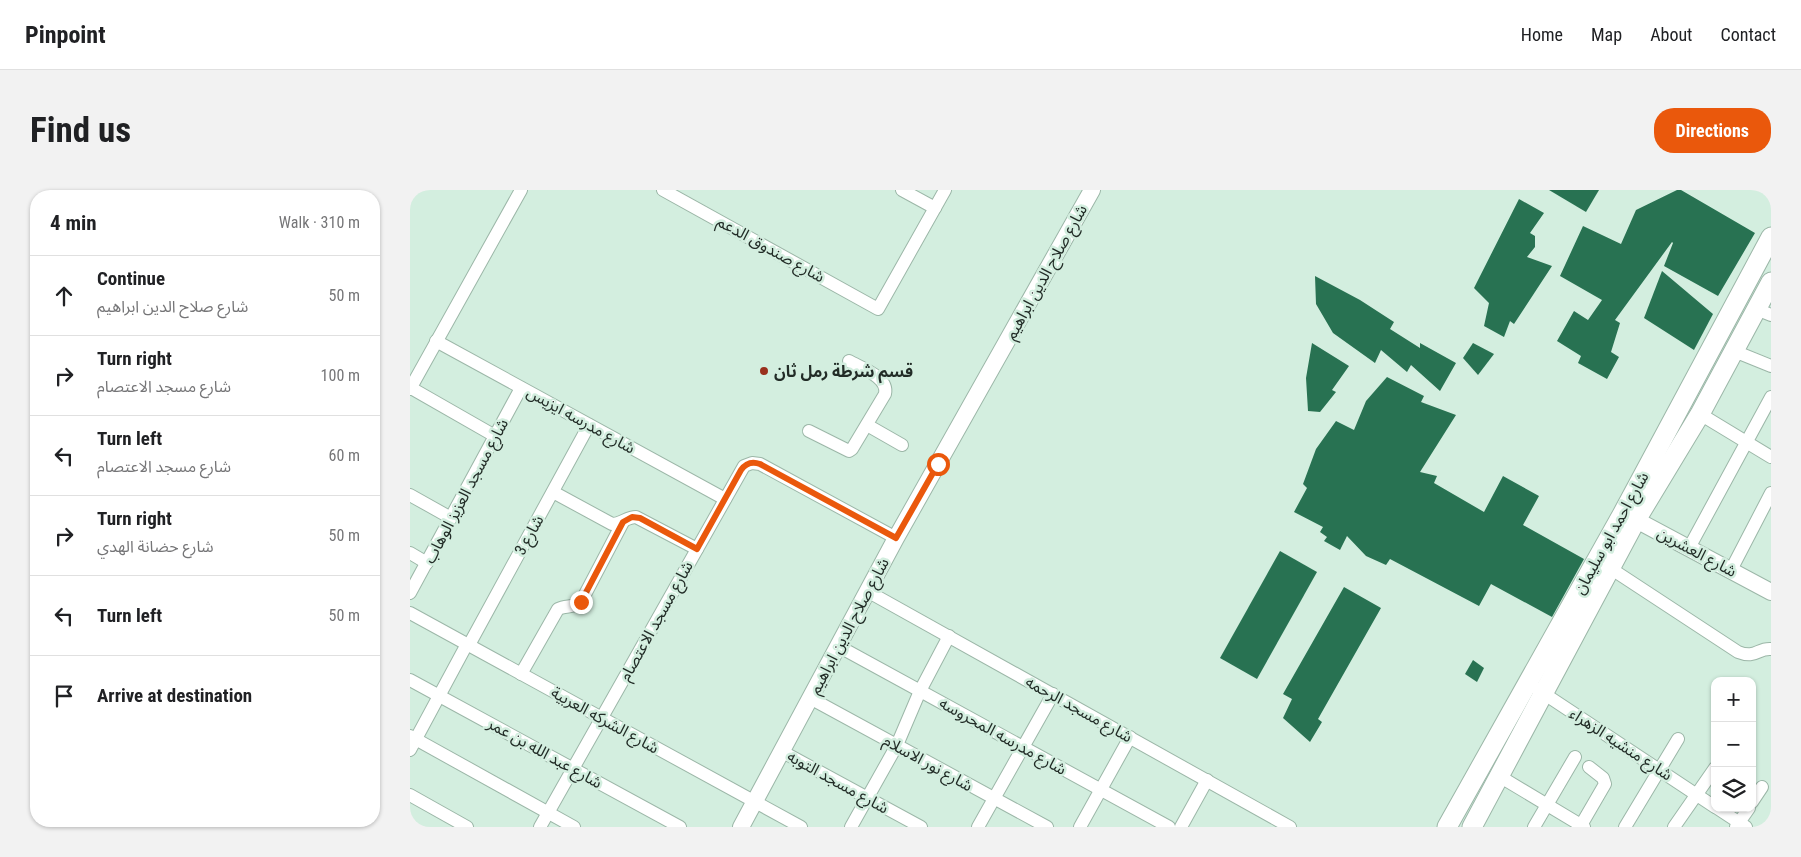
<!DOCTYPE html>
<html lang="en">
<head>
<meta charset="utf-8">
<style>
	:root { --surface:#fff; --page:#f2f2f2; --text:#202124; --muted:#757577; --line:#e0e0e0; --accent:#ea580c }
	body { margin:0; font-family:"Roboto Condensed","Noto Sans Arabic",sans-serif; background:var(--page); color:var(--text) }
	.controls { position:absolute; right:15px; bottom:15px; display:grid; overflow:hidden; border-radius:10px; box-shadow:0 1px 4px #0004 }
	.controls button { width:45px; height:45px; display:grid; place-items:center; padding:0; border:0; border-bottom:1px solid var(--line); background:var(--surface); color:var(--text); font:25px sans-serif }
	.stop { position:absolute; width:15px; height:15px; margin:-11px; border:4px solid #ea580c; border-radius:50%; background:#fff }
	.stop.end { background:#ea580c; border-color:#fff; box-shadow:0 1px 5px #0008 }
	.list { margin:0; padding:0; list-style:none }
	h2 { display:flex; justify-content:space-between; align-items:center; height:65px; margin:0; padding:0 20px; font-size:21px }
	h2 small { font-size:16px; font-weight:400; color:var(--muted) }
	.list li { display:grid; grid-template-columns:32px 1fr auto; gap:15px; align-items:center; box-sizing:border-box; height:80px; padding:0 20px; border-top:1px solid var(--line) }
	.list b { display:block; font-size:19px; white-space:nowrap }
	.list p { margin:0; font-size:16px; white-space:nowrap; color:var(--muted) }
	.list em { font-size:16px; font-style:normal; color:var(--muted) }
	.icon { flex:none; width:28px; height:28px; fill:none; stroke:currentColor; stroke-width:2; stroke-linecap:round; stroke-linejoin:round }
	.map { position:relative; flex:none; width:1361px; height:637px; overflow:hidden; border-radius:20px }
	header { display:flex; align-items:center; gap:30px; box-sizing:border-box; height:70px; padding:0 25px; background:var(--surface); border-bottom:1px solid var(--line) }
	header strong { font-size:24px }
	nav { display:flex; gap:28px; margin-inline-start:auto; font-size:18px }
	.intro { display:flex; align-items:center; justify-content:space-between; box-sizing:border-box; height:120px; padding:0 30px }
	h1 { margin:0; font-size:35px }
	.button { padding:12px 22px; border-radius:20px; background:var(--accent); color:#fff; font-size:18px; font-weight:700 }
	main { display:flex; gap:30px; padding:0 30px }
	aside { flex:1; background:var(--surface); border-radius:20px; box-shadow:0 1px 4px #0004 }
	.map>svg:first-child { display:block }
	.building { fill:#287252 }
	.lines { fill:none; stroke-linecap:round; stroke-linejoin:round }
	.minor-casing { stroke:#9cb7a8; stroke-width:14 }
	.tertiary-casing { stroke:#9cb7a8; stroke-width:18 }
	.secondary-casing { stroke:#9cb7a8; stroke-width:21 }
	.minor { stroke:#fff; stroke-width:12 }
	.tertiary { stroke:#fff; stroke-width:16 }
	.secondary { stroke:#fff; stroke-width:19 }
	.route { stroke:#ea580c; stroke-width:6 }
	.poi-dot { fill:#99301d; stroke:#d3eedf; stroke-width:2 }
	.labels { text-anchor:middle; dominant-baseline:central; stroke-width:5; stroke-linejoin:round; paint-order:stroke }
	.street-label { font-size:16px; fill:#222c27; stroke:#d3eedf }
	.poi-label { font-size:16px; font-weight:bold; fill:#222c27; stroke:#d3eedf; text-anchor:start }
</style>
</head>
<body>
<header>
<strong>Pinpoint</strong>
<nav><a>Home</a><a>Map</a><a>About</a><a>Contact</a></nav>
</header>
<div class="intro"><h1>Find us</h1><a class="button">Directions</a></div>
<main>
<aside>
<h2>4 min<small>Walk · 310 m</small></h2>
<ul class="list">
<li><svg class="icon" aria-label="ahead" viewBox="0 0 24 24"><path d="M12 20V5M6 11l6-6 6 6"/></svg><div><b>Continue</b><p>شارع صلاح الدين ابراهيم</p></div><em>50 m</em></li>
<li><svg class="icon" aria-label="right" viewBox="0 0 24 24"><path d="M7 20v-9h11M14 6l5 5-5 5"/></svg><div><b>Turn right</b><p>شارع مسجد الاعتصام</p></div><em>100 m</em></li>
<li><svg class="icon" aria-label="left" viewBox="0 0 24 24"><path d="M17 20v-9H6M10 6l-5 5 5 5"/></svg><div><b>Turn left</b><p>شارع مسجد الاعتصام</p></div><em>60 m</em></li>
<li><svg class="icon" aria-label="right" viewBox="0 0 24 24"><path d="M7 20v-9h11M14 6l5 5-5 5"/></svg><div><b>Turn right</b><p>شارع حضانة الهدي</p></div><em>50 m</em></li>
<li><svg class="icon" aria-label="left" viewBox="0 0 24 24"><path d="M17 20v-9H6M10 6l-5 5 5 5"/></svg><div><b>Turn left</b></div><em>50 m</em></li>
<li><svg class="icon" aria-label="arrive" viewBox="0 0 24 24"><path d="M6 21V4h12l-3 4 3 4H6"/></svg><div><b>Arrive at destination</b></div></li>
</ul>
</aside>
<div class="map">
<svg width="1361" height="637" viewBox="0 0 1361 637">
	<rect width="100%" height="100%" fill="#d3eedf"/>
	<g class="building">
		<polygon points="1139,0 1189,0 1176,22"/>
		<polygon points="1267,0 1271,0 1345,43 1308,106 1254,76 1263,53 1262,52 1205,130 1210,133 1201,162 1209,167 1197,189 1168,173 1171,166 1147,151 1164,121 1178,130 1192,110 1150,86 1173,36 1211,54 1226,20"/>
		<polygon points="1109,9 1134,23 1120,43 1125,46 1125,57 1117,67 1142,76 1104,134 1100,131 1094,147 1074,136 1079,113 1064,98"/>
		<polygon points="1252,81 1303,124 1284,160 1234,128"/>
		<polygon points="905,86 950,110 984,132 980,139 1010,158 1010,153 1046,173 1030,201 1001,175 997,182 971,160 965,173 923,143 906,114"/>
		<polygon points="902,153 939,176 922,200 926,202 910,222 898,221 896,188"/>
		<polygon points="1063,153 1084,164 1068,185 1053,168"/>
		<polygon points="977,187 1014,206 1011,212 1046,225 1010,282 1027,286 1024,293 1074,322 1093,286 1129,306 1113,335 1174,369 1142,427 1081,394 1069,416 980,369 976,375 956,366 937,346 930,360 914,351 917,347 910,342 913,337 884,322 897,298 893,294 906,259 926,231 944,240 956,211"/>
		<polygon points="870,361 907,382 847,489 810,468"/>
		<polygon points="934,397 971,418 908,529 912,532 900,552 873,528 882,509 873,504"/>
		<polygon points="1063,470 1074,478 1067,492 1055,484"/>
	</g>
	<g class="lines">
		<g class="minor-casing">
			<g id="minor">
				<polyline points="253,0 468,119 535,0"/>
				<polyline points="492,0 525,18"/>
				<polyline points="1346,119 1361,125"/>
				<polyline points="26,151 315,309"/>
				<polyline points="1324,161 1361,176"/>
				<polyline points="1,198 85,246"/>
				<polyline points="0,199 111,0"/>
				<polyline points="1290,224 1361,267"/>
				<polyline points="457,235 492,255"/>
				<path d="M399,241L439,261L442,259L475,204C479,187 451,178 439,171"/>
				<path d="M143,302L202,334C211,334 217,327 226,327L287,359"/>
				<polyline points="0,305 41,328"/>
				<polyline points="1279,358 1361,207"/>
				<polyline points="0,363 17,373"/>
				<path d="M1200,378L1328,462C1346,469 1347,458 1361,459"/>
				<polyline points="1321,380 1361,303"/>
				<polyline points="457,401 880,637"/>
				<polyline points="0,403 111,198"/>
				<polyline points="0,423 391,637"/>
				<polyline points="59,455 179,235"/>
				<polyline points="428,456 759,637"/>
				<path d="M111,484L148,419C156,415 164,418 171,412L213,332"/>
				<polyline points="0,490 270,637"/>
				<polyline points="1127,499 1305,617"/>
				<polyline points="400,508 637,637"/>
				<polyline points="0,546 164,637"/>
				<polyline points="0,560 57,454"/>
				<polyline points="371,561 511,637"/>
				<polyline points="1089,586 1174,637"/>
				<polyline points="0,605 57,637"/>
				<polyline points="1342,612 1352,597"/>
				<polyline points="1307,618 1336,637"/>
				<polyline points="130,637 334,276 342,273 350,274 486,348"/>
				<polyline points="441,637 487,555 510,501 539,446"/>
				<polyline points="568,637 643,504"/>
				<polyline points="670,637 720,547"/>
				<polyline points="771,637 797,590"/>
				<polyline points="1124,637 1165,567"/>
				<polyline points="1170,637 1195,594 1193,588 1179,577"/>
				<polyline points="1215,637 1268,549"/>
				<polyline points="1264,637 1305,578"/>
				<polyline points="1326,637 1339,618"/>
			</g>
		</g>
		<g class="tertiary-casing">
			<g id="tertiary">
				<polyline points="1215,324 1361,402"/>
				<polyline points="331,637 486,348 682,0"/>
			</g>
		</g>
		<g class="secondary-casing">
			<g id="secondary">
				<polyline points="1037,637 1213,323 1361,47"/>
				<polyline points="1062,637 1226,330 1290,224 1361,92"/>
			</g>
		</g>
		<use href="#minor" class="minor"/>
		<use href="#tertiary" class="tertiary"/>
		<use href="#secondary" class="secondary"/>
	</g>
	<g class="lines">
		<path class="route" d="M171,412L213,332L222,327L230,328L287,359L331,280C336,273 342,271 350,274L486,348L528,274"/>
	</g>
	<circle class="poi-dot" cx="354" cy="181" r="5"/>
	<g class="labels">
		<g class="street-label">
			<text transform="translate(361 59) rotate(29)">شارع صندوق الدعم</text>
			<text transform="translate(636 82) rotate(-61)">شارع صلاح الدين ابراهيم</text>
			<text transform="translate(171 230) rotate(29)">شارع مدرسه ايزيس</text>
			<text transform="translate(56 301) rotate(-62)">شارع مسجد العزيز الوهاب</text>
			<text transform="translate(1201 343) rotate(-61)">شارع احمد ابو سليمان</text>
			<text transform="translate(119 345) rotate(-61)">شارع 3</text>
			<text transform="translate(1287 362) rotate(28)">شارع العشرين</text>
			<text transform="translate(246 431) rotate(-61)">شارع مسجد الاعتصام</text>
			<text transform="translate(439 436) rotate(-62)">شارع صلاح الدين ابراهيم</text>
			<text transform="translate(669 519) rotate(29)">شارع مسجد الرحمه</text>
			<text transform="translate(195 530) rotate(29)">شارع الشركه العربية</text>
			<text transform="translate(593 546) rotate(29)">شارع مدرسه المحروسه</text>
			<text transform="translate(1211 554) rotate(33)">شارع منشيه الزهراء</text>
			<text transform="translate(135 563) rotate(29)">شارع عبد الله بن عمر</text>
			<text transform="translate(518 573) rotate(29)">شارع نور الاسلام</text>
			<text transform="translate(428 592) rotate(29)">شارع مسجد التوبه</text>
		</g>
		<g class="poi-label">
			<text x="364" y="181">قسم شرطة رمل ثان</text>
		</g>
	</g>
</svg>
<div class="controls">
<button>+</button>
<button>−</button>
<button><svg class="icon" aria-label="layers" viewBox="0 0 24 24"><path d="M12 4l9 5-9 5-9-5zM3 14l9 5 9-5"/></svg></button>
</div>
<div class="stop" style="left:528px;top:274px"></div>
<div class="stop end" style="left:171px;top:412px"></div>
</div>
</main>
</body>
</html>
